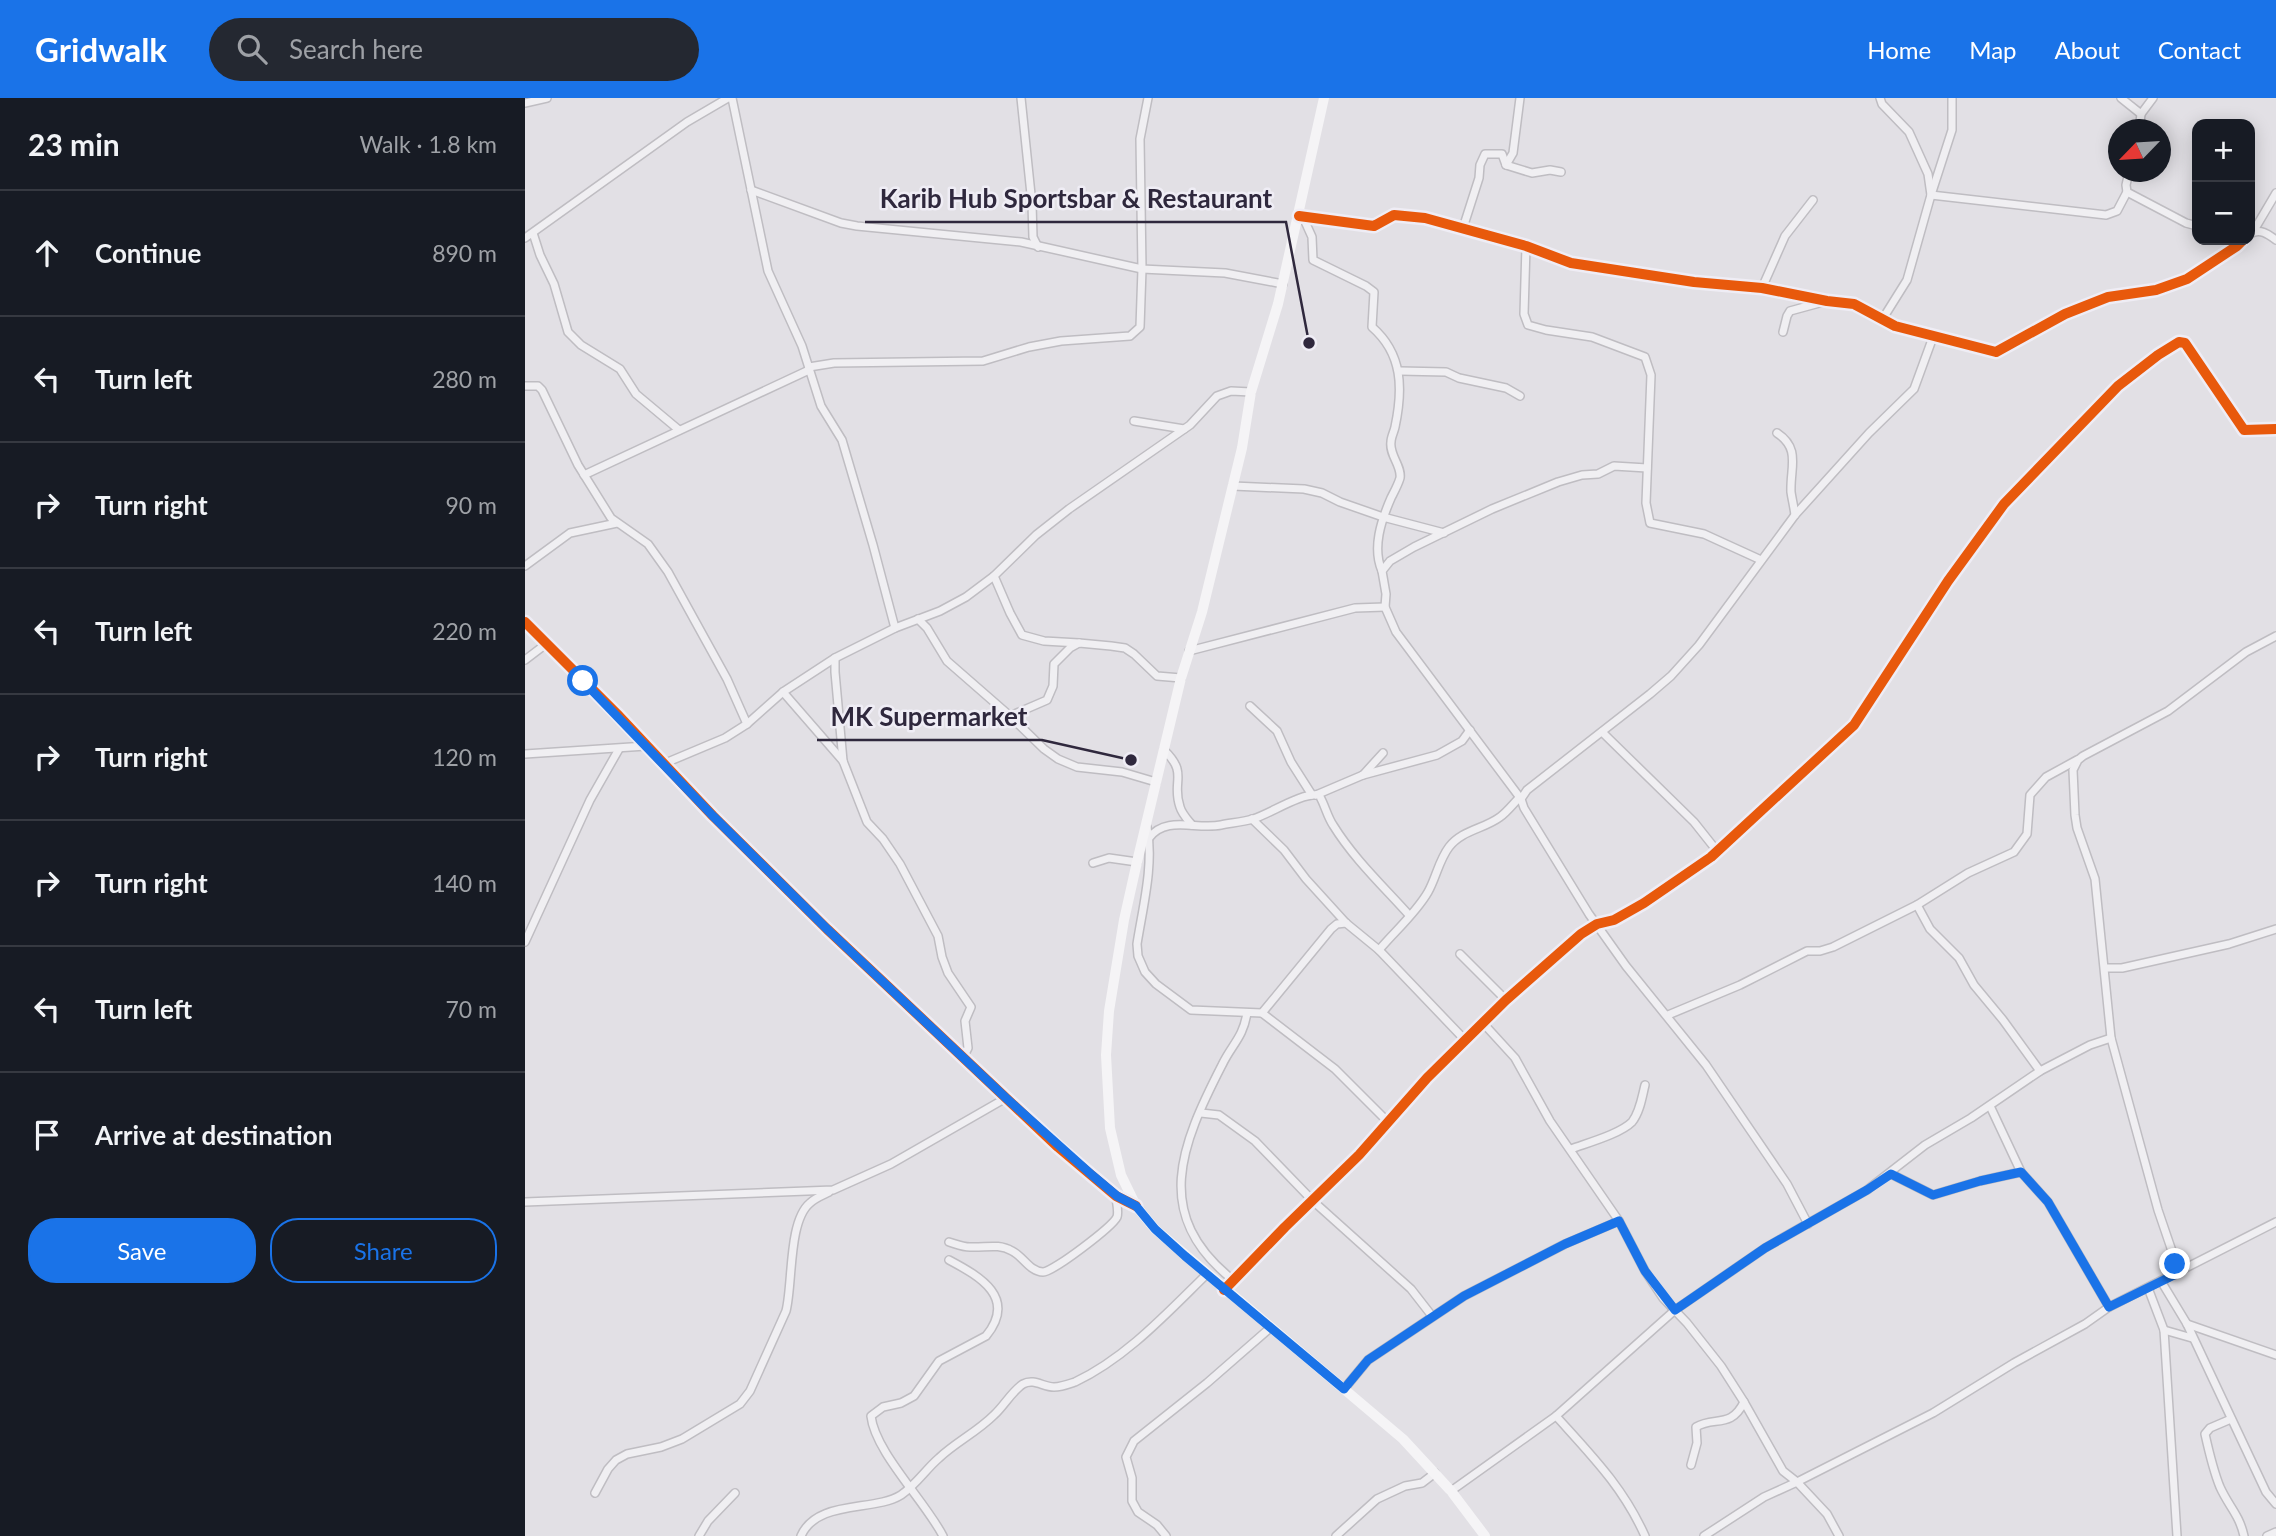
<!DOCTYPE html>
<html lang="en">
<head>
<meta charset="utf-8">
<style>
	:root { --surface:#171b24; --page:#242831; --text:#f1f3f6; --muted:#9ea1a6; --line:#363941; --accent:#1a73e8 }
	body { margin:0; font-family:Lato,sans-serif; background:var(--page); color:var(--text) }
	.controls { position:absolute; right:21px; top:21px; display:grid; overflow:hidden; border-radius:14px; box-shadow:0 4px 18px #0003 }
	.controls button { width:63px; height:63px; display:grid; place-items:center; padding:0; border:0; border-bottom:2px solid var(--line); background:var(--surface); color:var(--text); font:35px sans-serif }
	.compass { position:absolute; left:1583px; top:21px; width:63px; height:63px; border-radius:50%; background:var(--surface); box-shadow:0 4px 18px #0003; rotate:245deg }
	.stop { position:absolute; width:21px; height:21px; margin:-16px; border:5px solid #1a73e8; border-radius:50%; background:#fff }
	.stop.end { background:#1a73e8; border-color:#fff; box-shadow:0 2px 7px #0008 }
	.list { margin:0; padding:0; list-style:none }
	h2 { display:flex; justify-content:space-between; align-items:center; height:91px; margin:0; padding:0 28px; font-size:30px }
	h2 small { font-size:23px; font-weight:400; color:var(--muted) }
	.list li { display:grid; grid-template-columns:46px 1fr auto; gap:21px; align-items:center; box-sizing:border-box; height:126px; padding:0 28px; border-top:2px solid var(--line) }
	.list b { display:block; font-size:26px; white-space:nowrap }
	.list em { font-size:23px; font-style:normal; color:var(--muted) }
	.actions { display:flex; gap:14px; padding:21px 28px }
	.actions a { flex:1; padding:16px 0; border:2px solid var(--accent); border-radius:28px; text-align:center; font-size:24px; color:var(--accent) }
	.actions .main { background:var(--accent); color:#fff }
	.icon { flex:none; width:38px; height:38px; fill:none; stroke:currentColor; stroke-width:2; stroke-linecap:round; stroke-linejoin:round }
	.map { position:relative; flex:none; width:1751px; height:1438px; overflow:hidden }
	header { display:flex; align-items:center; gap:42px; box-sizing:border-box; height:98px; padding:0 35px; background:var(--accent); color:#fff }
	header strong { font-size:33px }
	nav { display:flex; gap:38px; margin-inline-start:auto; font-size:24px }
	.search { width:490px; height:63px; background:var(--page); display:flex; align-items:center; gap:18px; box-sizing:border-box; padding:0 24px; border-radius:38px; color:var(--muted); font-size:26px }
	main { display:flex }
	aside { flex:1; background:var(--surface) }
	.map>svg:first-child { display:block }
	.lines { fill:none; stroke-linecap:round; stroke-linejoin:round }
	.minor-casing { stroke:#bfbdc2; stroke-width:10 }
	.minor { stroke:#f0eff2; stroke-width:7 }
	.secondary { stroke:#f5f4f6; stroke-width:10 }
	.cycleway-casing { stroke:#efedf5; stroke-width:15 }
	.cycleway { stroke:#e8590c; stroke-width:10 }
	.route { stroke:#1a73e8; stroke-width:9 }
	.leader { fill:none; stroke:#2f283d; stroke-width:2.5 }
	.callout-dot { fill:#2f283d; stroke:#efedf5; stroke-width:2.5 }
	.callout-label { font-size:26px; text-anchor:middle; font-weight:bold; fill:#2f283d; stroke:#efedf5; stroke-width:5; stroke-linejoin:round; paint-order:stroke }
</style>
</head>
<body>
<header>
<strong>Gridwalk</strong>
<div class="search"><svg class="icon" aria-label="search" viewBox="0 0 24 24"><circle cx="10" cy="10" r="6"/><path d="M15 15l6 6"/></svg>Search here</div>
<nav><a>Home</a><a>Map</a><a>About</a><a>Contact</a></nav>
</header>
<main>
<aside>
<h2>23 min<small>Walk · 1.8 km</small></h2>
<ul class="list">
<li><svg class="icon" aria-label="ahead" viewBox="0 0 24 24"><path d="M12 20V5M6 11l6-6 6 6"/></svg><div><b>Continue</b></div><em>890 m</em></li>
<li><svg class="icon" aria-label="left" viewBox="0 0 24 24"><path d="M17 20v-9H6M10 6l-5 5 5 5"/></svg><div><b>Turn left</b></div><em>280 m</em></li>
<li><svg class="icon" aria-label="right" viewBox="0 0 24 24"><path d="M7 20v-9h11M14 6l5 5-5 5"/></svg><div><b>Turn right</b></div><em>90 m</em></li>
<li><svg class="icon" aria-label="left" viewBox="0 0 24 24"><path d="M17 20v-9H6M10 6l-5 5 5 5"/></svg><div><b>Turn left</b></div><em>220 m</em></li>
<li><svg class="icon" aria-label="right" viewBox="0 0 24 24"><path d="M7 20v-9h11M14 6l5 5-5 5"/></svg><div><b>Turn right</b></div><em>120 m</em></li>
<li><svg class="icon" aria-label="right" viewBox="0 0 24 24"><path d="M7 20v-9h11M14 6l5 5-5 5"/></svg><div><b>Turn right</b></div><em>140 m</em></li>
<li><svg class="icon" aria-label="left" viewBox="0 0 24 24"><path d="M17 20v-9H6M10 6l-5 5 5 5"/></svg><div><b>Turn left</b></div><em>70 m</em></li>
<li><svg class="icon" aria-label="arrive" viewBox="0 0 24 24"><path d="M6 21V4h12l-3 4 3 4H6"/></svg><div><b>Arrive at destination</b></div></li>
</ul>
<div class="actions"><a class="main">Save</a><a>Share</a></div>
</aside>
<div class="map">
<svg width="1751" height="1438" viewBox="0 0 1751 1438">
	<rect width="100%" height="100%" fill="#e2e0e5"/>
	<g class="lines">
		<g class="minor-casing">
			<g id="minor">
				<polyline points="207,0 243,173 277,248 296,308 317,342 348,447 370,530"/>
				<polyline points="496,0 507,106 508,139 513,149"/>
				<polyline points="1355,0 1357,6 1384,34 1403,76 1406,97 1382,182 1357,222"/>
				<polyline points="1427,0 1427,32 1406,97 1581,117 1592,113 1602,94"/>
				<polyline points="1596,0 1616,16 1614,32"/>
				<polyline points="0,5 22,0"/>
				<polyline points="1616,16 1628,0"/>
				<polyline points="981,67 988,55 995,0"/>
				<polyline points="1604,74 1601,87 1602,94 1661,125 1672,128"/>
				<polyline points="226,92 316,125 332,128 496,144 617,171 700,175 758,186"/>
				<polyline points="774,118 849,128 869,117 900,120 1001,148 1046,165 1169,184 1237,190 1302,203 1329,206 1370,228 1471,254 1540,216 1583,199 1631,192 1662,181 1712,148 1718,142"/>
				<path d="M778,119L787,139L788,162L841,188L849,194L847,229C878,256 878,291 870,329C869,334 866,339 866,344C864,357 877,368 875,380C873,387 869,394 866,400C856,423 847,450 857,473"/>
				<polyline points="938,130 954,80 955,67 960,56 977,56 981,67 1007,75 1025,72 1036,74"/>
				<polyline points="1728,134 1751,95"/>
				<polyline points="8,135 15,157 29,186 43,234 56,247 95,271 111,296 154,332"/>
				<path d="M1725,136C1735,130 1743,136 1751,142"/>
				<polyline points="0,140 162,24 203,0"/>
				<polyline points="1001,148 999,216 1003,227 1021,232 1067,239 1120,259 1126,277 1121,405 1125,425 1179,436 1236,462"/>
				<polyline points="1237,190 1260,138 1288,102"/>
				<polyline points="1258,234 1262,218 1265,213 1298,204"/>
				<polyline points="284,269 309,265 458,263 504,249 536,243 605,238 615,229 617,171 615,41 623,0"/>
				<polyline points="875,273 921,274 934,280 981,290 995,298"/>
				<polyline points="0,288 13,288 17,292 53,367 86,420 123,446 143,474 202,581 222,626"/>
				<polyline points="609,323 659,331"/>
				<path d="M1252,335C1276,351 1265,369 1266,394C1267,401 1269,409 1270,417"/>
				<polyline points="59,377 284,272"/>
				<polyline points="708,388 779,391 797,395 815,404 858,419 919,435"/>
				<polyline points="0,468 45,435 92,425"/>
				<polyline points="469,478 485,515 497,537 519,543 554,545"/>
				<polyline points="393,521 402,530 422,563 485,618 519,651 533,661 552,669 597,674 631,684"/>
				<polyline points="0,524 92,616 188,718 302,831 533,1049 591,1098 610,1108"/>
				<polyline points="664,553 830,510 860,509"/>
				<polyline points="310,560 310,574 318,663"/>
				<polyline points="0,562 21,546"/>
				<polyline points="258,594 318,663 342,724 358,741 375,766 413,838 417,859 423,875 446,909 440,923 443,950 438,960"/>
				<polyline points="725,608 752,633 766,664 787,697"/>
				<polyline points="485,618 522,602 528,588 529,566 545,550 554,545 586,548 600,550 609,556 632,578 656,580"/>
				<polyline points="1077,634 1169,724 1192,753"/>
				<path d="M639,652C664,676 646,683 655,709C657,716 663,722 667,727"/>
				<polyline points="0,656 121,648"/>
				<polyline points="138,666 200,640 222,626 258,594 310,560 370,530 415,513 441,499 469,478 511,437 544,411 665,327 692,298 706,293 726,294"/>
				<polyline points="838,677 912,657 937,643 945,632"/>
				<polyline points="791,697 838,677 858,655"/>
				<polyline points="996,701 871,534 860,509 861,496 857,473 865,463 889,449 967,411 1033,384 1057,377 1073,376 1089,368 1122,370"/>
				<polyline points="727,721 759,752 781,781 821,825 854,852 940,942"/>
				<path d="M622,729C629,767 618,808 612,846L613,858L620,874L631,886L666,912L737,915L806,831L812,826L821,825"/>
				<path d="M624,740C641,717 671,732 696,727C706,725 717,724 728,721C747,715 775,695 794,697C800,707 802,718 808,727C829,761 858,788 884,817"/>
				<polyline points="568,765 584,760 612,764"/>
				<polyline points="1392,807 1405,831 1434,860 1449,887 1478,922 1515,973"/>
				<polyline points="0,844 65,702 94,651"/>
				<path d="M854,852C870,833 891,815 903,794C911,780 914,762 924,749C937,732 959,731 975,719C982,714 988,706 994,700"/>
				<polyline points="935,856 981,902"/>
				<polyline points="1580,870 1597,870 1704,846 1751,831"/>
				<polyline points="737,915 810,971 863,1024"/>
				<polyline points="1143,917 1215,887 1282,853 1295,853 1308,849 1392,807 1443,775 1489,754 1502,736 1505,697 1521,679 1552,662"/>
				<path d="M958,925L990,960L1025,1023L1094,1123L1120,1173L1138,1200L1162,1225L1196,1268L1219,1304C1206,1331 1189,1318 1171,1329L1172,1345L1166,1367"/>
				<polyline points="1465,1008 1496,1074 1523,1104 1584,1209"/>
				<polyline points="676,1015 694,1017 730,1043 788,1103 886,1191 907,1218"/>
				<path d="M1046,1051C1062,1045 1095,1036 1107,1024C1115,1014 1117,999 1120,987"/>
				<polyline points="1366,1076 1408,1097 1455,1083 1496,1074"/>
				<polyline points="0,1104 308,1092 366,1066 481,1000"/>
				<polyline points="1283,1126 1262,1086 1181,967 1101,868 1064,816 999,710 996,701 1002,692 1125,596 1146,578 1174,547 1270,417 1344,335 1389,291 1408,239"/>
				<path d="M424,1144C431,1146 437,1149 445,1149C460,1150 473,1145 487,1153C498,1158 505,1174 518,1174C528,1174 587,1129 592,1119C594,1113 591,1104 591,1098"/>
				<polyline points="1649,1177 1648,1156 1633,1112 1586,940 1570,781 1552,730 1550,717 1548,672 1553,662 1558,658 1643,613 1721,554 1751,538"/>
				<path d="M708,1182C626,1117 656,1047 697,967C707,946 718,940 722,915"/>
				<polyline points="1636,1183 1662,1226 1741,1394 1751,1406"/>
				<polyline points="1623,1190 1639,1232 1652,1438"/>
				<polyline points="699,1192 760,1129 834,1057 902,980 981,902 1056,836 1072,826 1089,822 1119,805 1186,759 1329,627 1423,483 1479,406 1593,288 1633,257 1654,244 1660,245 1719,332 1751,331"/>
				<polyline points="1662,1226 1751,1257"/>
				<polyline points="1639,1232 1667,1240"/>
				<polyline points="819,1291 843,1262 939,1198 1040,1146 1094,1123"/>
				<polyline points="1219,1304 1258,1373 1272,1384 1408,1315 1489,1265 1560,1226 1584,1209 1751,1124"/>
				<path d="M1031,1318C1067,1358 1098,1389 1120,1438"/>
				<path d="M1706,1321L1685,1330L1680,1336C1684,1354 1688,1372 1695,1389C1704,1409 1714,1416 1719,1438"/>
				<polyline points="926,1393 1031,1318 1150,1212 1240,1150 1342,1092 1400,1047 1446,1020 1515,973 1565,947 1586,940"/>
				<path d="M70,1395L83,1371L91,1362L102,1356L136,1349L157,1341L215,1306L225,1293L261,1213C268,1186 263,1123 285,1105C290,1100 298,1097 304,1094"/>
				<polyline points="174,1438 183,1423 210,1395"/>
				<path d="M276,1438C292,1401 349,1414 376,1397C391,1387 401,1371 414,1360C431,1344 452,1334 469,1317C479,1308 487,1293 498,1286C509,1280 518,1289 529,1289C536,1289 544,1286 550,1284C601,1260 642,1215 682,1176"/>
				<path d="M418,1438C400,1403 350,1354 346,1318L358,1309L376,1305L389,1298L414,1263L461,1238C492,1200 456,1179 424,1162"/>
				<polyline points="641,1438 632,1427 613,1414 607,1403 607,1380 601,1359 609,1343 682,1285 745,1230"/>
				<polyline points="811,1438 852,1401 880,1388 897,1385 910,1375"/>
				<polyline points="1179,1438 1239,1399 1272,1384 1302,1416 1314,1438"/>
				<polyline points="1742,1438 1751,1434"/>
			</g>
		</g>
		<use href="#minor" class="minor"/>
		<polyline class="secondary" points="799,0 753,206 726,294 717,350 677,514 656,580 612,764 599,822 584,913 581,957 585,1030 596,1077 611,1108 630,1131 878,1341 926,1393 960,1438"/>
		<g class="cycleway-casing">
			<g id="cycleway">
				<polyline points="774,118 849,128 869,117 900,120 1001,148 1046,165 1169,184 1237,190 1302,203 1329,206 1370,228 1471,254 1540,216 1583,199 1631,192 1662,181 1712,148 1718,142"/>
				<polyline points="0,524 92,616 188,718 302,831 533,1049 591,1098 611,1108"/>
				<polyline points="699,1192 760,1129 834,1057 902,980 981,902 1056,836 1072,826 1089,822 1119,805 1186,759 1329,627 1423,483 1479,406 1593,288 1633,257 1654,244 1660,245 1719,332 1751,331"/>
			</g>
		</g>
		<use href="#cycleway" class="cycleway"/>
	</g>
	<g class="lines">
		<polyline class="route" points="58,583 188,718 302,831 481,1000 567,1077 592,1098 611,1108 630,1131 660,1158 819,1291 843,1262 939,1198 1040,1146 1094,1123 1120,1173 1150,1212 1240,1150 1342,1092 1366,1076 1408,1097 1455,1083 1496,1074 1523,1104 1584,1209 1649,1177 1650,1166"/>
	</g>
	<path class="leader" d="M784 245L761 124H340M606 662L517 642H292"/>
	<g class="callout-dot">
		<circle cx="784" cy="245" r="7"/>
		<circle cx="606" cy="662" r="7"/>
	</g>
	<g class="callout-label">
		<text x="551" y="110">Karib Hub Sportsbar &amp; Restaurant</text>
		<text x="404" y="628">MK Supermarket</text>
	</g>
</svg>
<div class="controls">
<button>+</button>
<button>−</button>
</div>
<svg class="compass" viewBox="-18 -18 36 36"><path d="M0-13l5 13h-10z" fill="#e53935"/><path d="M0 13l5-13h-10z" fill="#9ea1a6"/></svg>
<div class="stop" style="left:58px;top:583px"></div>
<div class="stop end" style="left:1650px;top:1166px"></div>
</div>
</main>
</body>
</html>
